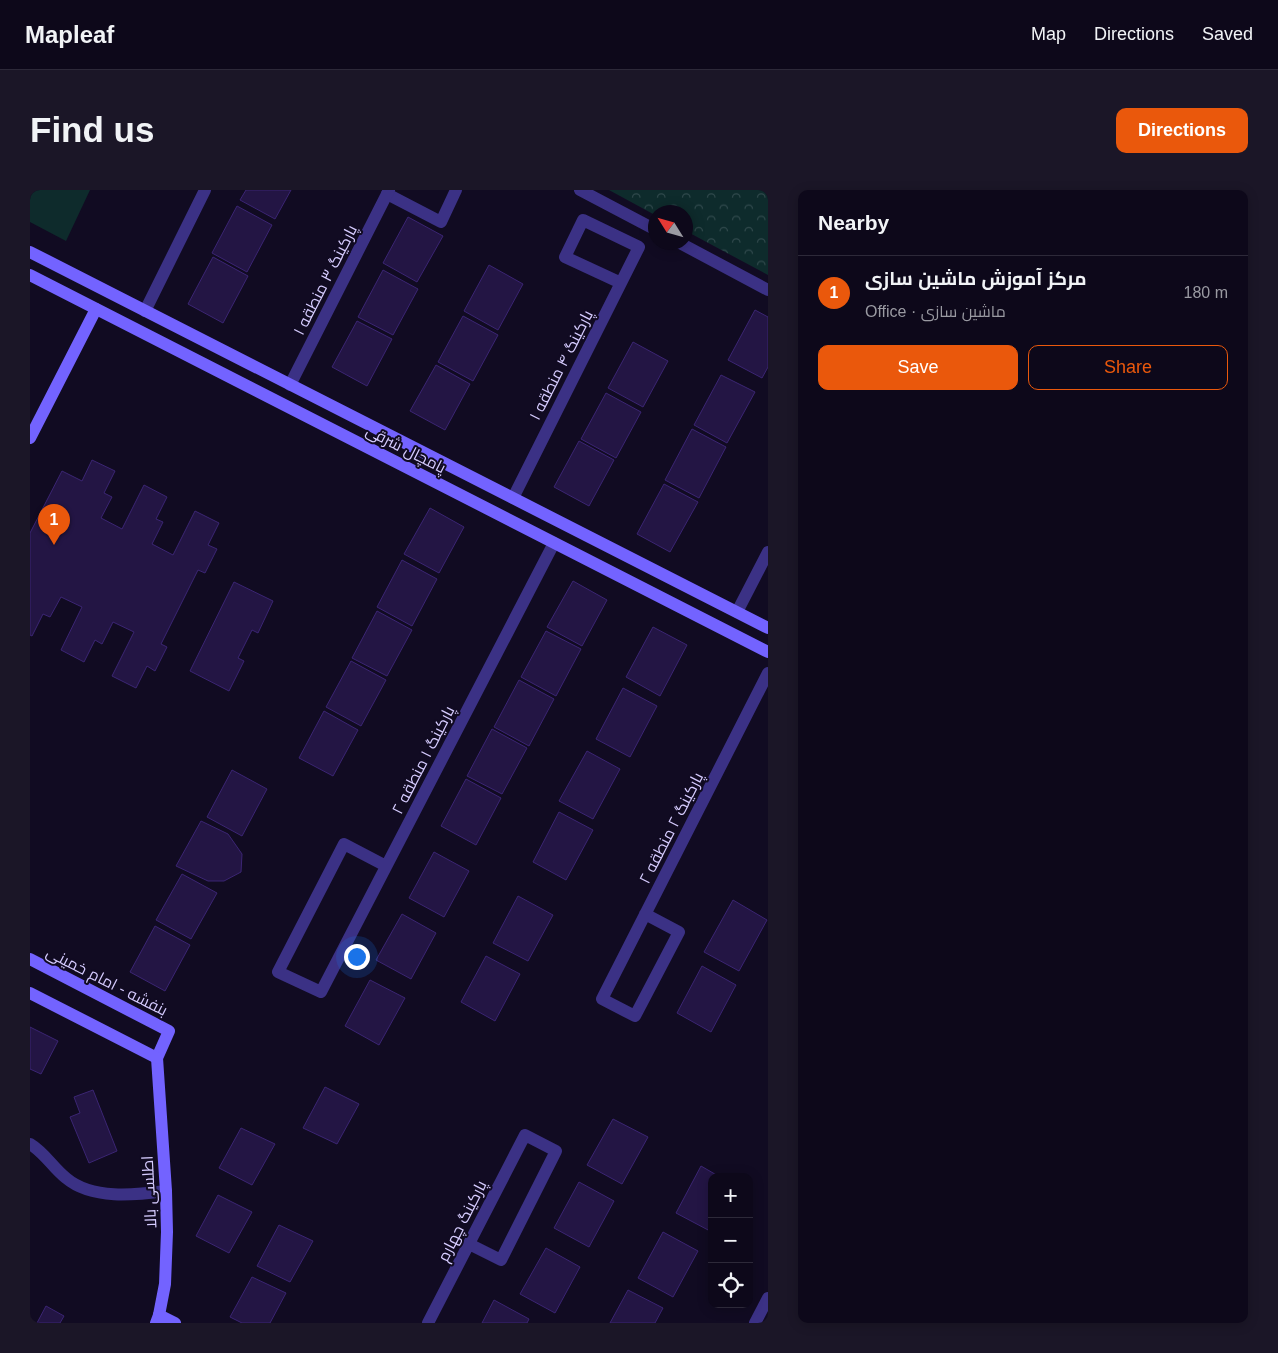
<!DOCTYPE html>
<html lang="en">
<head>
<meta charset="utf-8">
<style>
	:root { --surface:#0d081a; --page:#1b1627; --text:#f1f3f6; --muted:#9a9aa2; --line:#2d2939; --accent:#ea580c }
	body { margin:0; font-family:Arial,Cairo,sans-serif; background:var(--page); color:var(--text) }
	.controls { position:absolute; right:15px; bottom:15px; display:grid; overflow:hidden; border-radius:10px; box-shadow:0 2px 12px #0003 }
	.controls button { width:45px; height:45px; display:grid; place-items:center; padding:0; border:0; border-bottom:1px solid var(--line); background:var(--surface); color:var(--text); font:25px sans-serif }
	.compass { position:absolute; left:618px; top:15px; width:45px; height:45px; border-radius:50%; background:var(--surface); box-shadow:0 2px 12px #0003; rotate:307deg }
	.you { position:absolute; left:326px; top:766px; width:18px; height:18px; margin:-12px; border:4px solid #fff; border-radius:50%; background:#1a73e8; box-shadow:0 0 0 8px #1a73e833 }
	.badge { display:grid; place-items:center; width:32px; height:32px; border-radius:50%; background:var(--accent); color:#fff; font-size:16px; font-weight:700 }
	.pin { position:absolute; translate:-50% -41px; filter:drop-shadow(0 1px 2px #0008) }
	.pin::after { content:''; position:absolute; top:26px; width:18px; height:15px; background:inherit; clip-path:polygon(0 0,100% 0,50% 100%) }
	.list { margin:0; padding:0; list-style:none }
	h2 { display:flex; justify-content:space-between; align-items:center; height:65px; margin:0; padding:0 20px; font-size:21px }
	h2 small { font-size:16px; font-weight:400; color:var(--muted) }
	.list li { display:grid; grid-template-columns:32px 1fr auto; gap:15px; align-items:center; box-sizing:border-box; height:75px; padding:0 20px; border-top:1px solid var(--line) }
	.list b { display:block; font-size:19px; white-space:nowrap }
	.list p { margin:0; font-size:16px; white-space:nowrap; color:var(--muted) }
	.list em { font-size:16px; font-style:normal; color:var(--muted) }
	.actions { display:flex; gap:10px; padding:15px 20px }
	.actions a { flex:1; padding:11px 0; border:1px solid var(--accent); border-radius:10px; text-align:center; font-size:18px; color:var(--accent) }
	.actions .main { background:var(--accent); color:#fff }
	.icon { flex:none; width:28px; height:28px; fill:none; stroke:currentColor; stroke-width:2; stroke-linecap:round; stroke-linejoin:round }
	.map { position:relative; flex:none; width:738px; height:1133px; overflow:hidden; border-radius:10px }
	header { display:flex; align-items:center; gap:30px; box-sizing:border-box; height:70px; padding:0 25px; background:var(--surface); border-bottom:1px solid var(--line) }
	header strong { font-size:24px }
	nav { display:flex; gap:28px; margin-inline-start:auto; font-size:18px }
	.intro { display:flex; align-items:center; justify-content:space-between; box-sizing:border-box; height:120px; padding:0 30px }
	h1 { margin:0; font-size:35px }
	.button { padding:12px 22px; border-radius:10px; background:var(--accent); color:#fff; font-size:18px; font-weight:700 }
	main { display:flex; gap:30px; padding:0 30px }
	aside { flex:1; background:var(--surface); border-radius:10px; box-shadow:0 2px 12px #0003 }
	.map>svg:first-child { display:block }
	.forest { fill:url(#forest-crowns) }
	.park { fill:#0e2b2c }
	.building { fill:#231544; stroke:#3b2573 }
	.lines { fill:none; stroke-linecap:round; stroke-linejoin:round }
	.street { stroke:#3b3185; stroke-width:12 }
	.secondary { stroke:#7363ff; stroke-width:12 }
	.labels { text-anchor:middle; dominant-baseline:central; stroke-width:4; stroke-linejoin:round; paint-order:stroke }
	.street-label { font-size:16px; fill:#d6ccff; stroke:#110b22 }
</style>
</head>
<body>
<header>
<strong>Mapleaf</strong>
<nav><a>Map</a><a>Directions</a><a>Saved</a></nav>
</header>
<div class="intro"><h1>Find us</h1><a class="button">Directions</a></div>
<main>
<div class="map">
<svg width="738" height="1133" viewBox="0 0 738 1133">
	<defs>
		<pattern id="forest-crowns" width="20" height="18" patternUnits="userSpaceOnUse" patternTransform="scale(1.25)"><rect width="20" height="18" fill="#0e2b2c"/><path d="M2 6a3 3 0 1 1 6 0M12 15a3 3 0 1 1 6 0" fill="none" stroke="#30494c"/></pattern>
	</defs>
	<rect width="100%" height="100%" fill="#110b22"/>
	<polygon class="forest" points="579,0 738,0 738,85 656,41 656,22 626,22 625,25"/>
	<polygon class="park" points="0,0 60,0 36,51 0,32"/>
	<g class="building">
		<polygon points="216,0 261,0 245,29 210,10"/>
		<polygon points="207,16 242,35 217,82 182,63"/>
		<polygon points="378,27 413,46 387,92 353,73"/>
		<polygon points="183,67 218,86 193,133 158,114"/>
		<polygon points="459,75 493,94 468,140 434,121"/>
		<polygon points="353,80 388,99 363,145 328,127"/>
		<polygon points="725,120 738,127 738,177 732,188 698,170"/>
		<polygon points="433,126 468,145 443,191 408,172"/>
		<polygon points="327,131 362,149 337,196 302,177"/>
		<polygon points="603,152 638,171 613,217 578,198"/>
		<polygon points="406,175 440,194 415,240 380,221"/>
		<polygon points="691,185 725,202 697,253 664,235"/>
		<polygon points="576,203 611,222 586,268 551,249"/>
		<polygon points="662,239 696,257 669,308 635,290"/>
		<polygon points="549,251 584,270 559,316 524,297"/>
		<polygon points="62,270 85,281 74,303 82,307 71,328 92,339 114,295 137,307 126,329 133,332 122,354 143,365 165,321 189,333 178,355 187,359 175,383 168,380 131,454 137,457 125,481 117,476 106,498 82,486 104,442 83,432 72,454 65,450 54,472 31,460 52,417 31,407 20,427 13,424 2,446 0,445 0,343 32,281 52,291"/>
		<polygon points="634,294 668,312 640,362 607,344"/>
		<polygon points="400,318 434,337 409,383 374,364"/>
		<polygon points="372,370 407,389 382,436 347,417"/>
		<polygon points="543,391 577,410 552,456 517,437"/>
		<polygon points="204,392 243,411 228,443 222,440 208,468 214,471 199,501 160,481"/>
		<polygon points="347,421 382,440 357,486 322,468"/>
		<polygon points="623,437 657,455 630,506 596,487"/>
		<polygon points="516,441 551,459 526,506 491,487"/>
		<polygon points="321,471 356,490 331,536 296,517"/>
		<polygon points="489,490 524,509 499,556 464,537"/>
		<polygon points="593,498 627,516 600,567 566,549"/>
		<polygon points="294,521 328,540 303,586 269,568"/>
		<polygon points="462,539 497,558 472,604 437,586"/>
		<polygon points="557,561 590,579 563,629 529,611"/>
		<polygon points="202,580 237,599 212,646 177,627"/>
		<polygon points="436,589 471,608 446,655 411,636"/>
		<polygon points="529,622 563,640 536,690 503,672"/>
		<polygon points="171,631 198,644 212,664 211,682 194,691 178,691 146,676"/>
		<polygon points="404,662 439,681 414,727 379,708"/>
		<polygon points="152,684 187,703 161,749 126,730"/>
		<polygon points="488,706 523,725 498,771 463,753"/>
		<polygon points="703,710 737,730 709,781 674,762"/>
		<polygon points="372,724 406,743 381,789 346,770"/>
		<polygon points="125,736 160,755 135,801 100,782"/>
		<polygon points="456,766 490,784 465,831 431,812"/>
		<polygon points="672,776 706,795 681,842 647,823"/>
		<polygon points="340,790 375,808 349,855 315,836"/>
		<polygon points="0,837 28,851 11,884 0,879"/>
		<polygon points="295,897 329,914 307,954 273,938"/>
		<polygon points="63,900 87,961 59,973 40,927 50,923 44,907"/>
		<polygon points="583,929 618,947 592,994 557,975"/>
		<polygon points="211,938 245,954 222,995 189,978"/>
		<polygon points="671,976 690,987 682,987 682,1039 680,1041 646,1023"/>
		<polygon points="549,992 584,1011 559,1057 524,1038"/>
		<polygon points="188,1005 222,1022 199,1063 166,1046"/>
		<polygon points="249,1035 283,1051 260,1092 227,1076"/>
		<polygon points="633,1042 668,1061 643,1107 608,1088"/>
		<polygon points="516,1058 550,1077 525,1123 490,1104"/>
		<polygon points="222,1087 256,1103 240,1133 212,1133 200,1127"/>
		<polygon points="598,1100 633,1118 625,1133 580,1133"/>
		<polygon points="464,1110 499,1129 497,1133 452,1133"/>
		<polygon points="16,1116 34,1126 30,1133 7,1133"/>
	</g>
	<g class="lines">
		<g class="street">
			<polyline points="550,0 626,40"/>
			<polyline points="357,4 411,32 426,0"/>
			<polyline points="648,52 738,100"/>
			<polyline points="115,121 175,0"/>
			<polyline points="260,195 359,0"/>
			<polyline points="483,308 609,57 553,30 535,67 591,93"/>
			<polyline points="707,422 738,362"/>
			<polyline points="356,676 314,654 248,782 291,802 524,353"/>
			<polyline points="615,724 649,742 605,826 572,809 738,483"/>
			<path d="M0,954C15,963 23,978 36,988C62,1010 105,1005 136,1001"/>
			<polyline points="398,1133 495,945 526,961 471,1070 439,1054"/>
			<polyline points="725,1133 738,1108"/>
		</g>
		<g class="secondary">
			<polyline points="0,62 738,438"/>
			<polyline points="0,85 738,462"/>
			<polyline points="0,248 66,119"/>
			<polyline points="0,769 139,841 127,868 136,1001 137,1042 135,1094 129,1125 126,1133"/>
			<polyline points="0,803 127,868"/>
			<polyline points="129,1125 145,1133"/>
		</g>
	</g>
	<g class="labels">
		<g class="street-label">
			<text transform="translate(295 90) rotate(-63)">پارکینگ ۳ منطقه ۱</text>
			<text transform="translate(531 175) rotate(-63)">پارکینگ ۴ منطقه ۱</text>
			<text transform="translate(376 259) rotate(27)">پامچال شرقی</text>
			<text transform="translate(393 570) rotate(-63)">پارکینگ ۱ منطقه ۲</text>
			<text transform="translate(641 638) rotate(-63)">پارکینگ ۲ منطقه ۲</text>
			<text transform="translate(77 791) rotate(27)">بنفشه - امام خمینی</text>
			<text transform="translate(119 1002) rotate(-93)">اطلسی بالا</text>
			<text transform="translate(432 1031) rotate(-63)">پارکینگ چهارم</text>
		</g>
	</g>
</svg>
<div class="controls">
<button>+</button>
<button>−</button>
<button><svg class="icon" aria-label="locate" viewBox="0 0 24 24"><circle cx="12" cy="12" r="6"/><path d="M12 2v4M12 18v4M2 12h4M18 12h4"/></svg></button>
</div>
<svg class="compass" viewBox="-18 -18 36 36"><path d="M0-13l5 13h-10z" fill="#e53935"/><path d="M0 13l5-13h-10z" fill="#9a9aa2"/></svg>
<div class="you"></div>
<div class="pin badge" style="left:24px;top:355px">1</div>
</div>
<aside>
<h2>Nearby<small></small></h2>
<ul class="list">
<li><span class="badge">1</span><div><b>مرکز آموزش ماشین سازی</b><p>Office · ماشین سازی</p></div><em>180 m</em></li>
</ul>
<div class="actions"><a class="main">Save</a><a>Share</a></div>
</aside>
</main>
</body>
</html>
